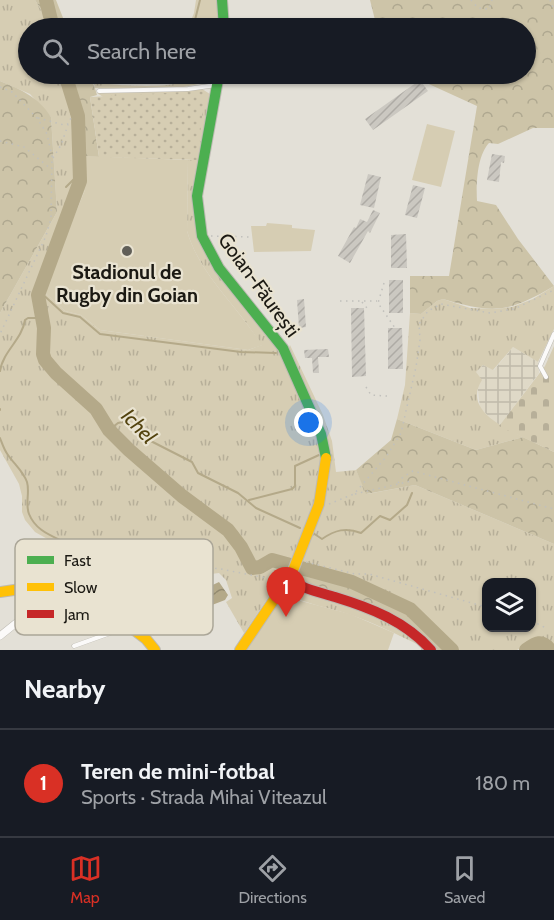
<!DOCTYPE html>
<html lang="en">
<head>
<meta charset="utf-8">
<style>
	:root { --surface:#171b24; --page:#242831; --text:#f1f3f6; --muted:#9ea1a6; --line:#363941; --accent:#d93025 }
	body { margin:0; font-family:Cabin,sans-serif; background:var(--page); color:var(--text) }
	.controls { position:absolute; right:18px; bottom:18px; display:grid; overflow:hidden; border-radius:12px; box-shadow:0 2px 4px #0004 }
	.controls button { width:54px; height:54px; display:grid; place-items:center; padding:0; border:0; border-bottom:2px solid var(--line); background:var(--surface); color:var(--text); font:30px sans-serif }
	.you { position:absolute; left:309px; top:423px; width:21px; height:21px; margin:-15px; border:4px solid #fff; border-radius:50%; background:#1a73e8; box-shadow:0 0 0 9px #1a73e833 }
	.badge { display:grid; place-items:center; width:39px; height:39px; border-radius:50%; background:var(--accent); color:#fff; font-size:20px; font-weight:700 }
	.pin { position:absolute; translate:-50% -50px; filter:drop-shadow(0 2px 3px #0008) }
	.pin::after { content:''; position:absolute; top:32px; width:21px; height:18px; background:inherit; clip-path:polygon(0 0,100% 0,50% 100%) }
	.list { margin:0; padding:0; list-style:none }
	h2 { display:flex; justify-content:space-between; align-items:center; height:78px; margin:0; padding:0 24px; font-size:26px }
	h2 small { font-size:20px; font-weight:400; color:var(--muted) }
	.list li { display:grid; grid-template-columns:39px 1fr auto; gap:18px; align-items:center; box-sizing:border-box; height:108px; padding:0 24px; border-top:2px solid var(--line) }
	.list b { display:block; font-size:22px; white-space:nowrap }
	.list p { margin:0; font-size:20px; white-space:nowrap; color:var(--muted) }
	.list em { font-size:20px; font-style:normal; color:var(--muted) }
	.icon { flex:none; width:33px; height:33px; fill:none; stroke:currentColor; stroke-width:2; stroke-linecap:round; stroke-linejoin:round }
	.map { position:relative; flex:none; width:554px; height:650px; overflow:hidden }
	.search { position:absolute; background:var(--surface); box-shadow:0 2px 4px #0004; left:18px; right:18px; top:18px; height:66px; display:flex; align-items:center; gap:15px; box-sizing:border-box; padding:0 21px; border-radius:33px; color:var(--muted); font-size:22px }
	.sheet { height:186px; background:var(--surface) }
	nav { display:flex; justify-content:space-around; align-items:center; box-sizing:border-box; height:84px; border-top:2px solid var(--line); background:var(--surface); font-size:16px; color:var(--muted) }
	nav a { display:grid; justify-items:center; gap:3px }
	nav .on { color:var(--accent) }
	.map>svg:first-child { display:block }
	.industrial { fill:url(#industrial-grid) }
	.grass { fill:url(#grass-tufts); fill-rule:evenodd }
	.forest { fill:url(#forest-crowns) }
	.cemetery { fill:url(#cemetery-stones) }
	.park { fill:#d6cdb3 }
	.garden { fill:url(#garden-dots) }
	.water { fill:url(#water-waves) }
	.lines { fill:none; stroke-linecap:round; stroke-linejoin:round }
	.stream { stroke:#b4a989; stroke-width:2 }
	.river { stroke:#b4a989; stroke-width:14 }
	.building { fill:url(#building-hatch) }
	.lane-casing { stroke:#bebbb3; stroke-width:5 }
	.street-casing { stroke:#bebbb3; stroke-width:8 }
	.fast-casing { stroke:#bebbb3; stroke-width:12 }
	.slow-casing { stroke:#bebbb3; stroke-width:12 }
	.jam-casing { stroke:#bebbb3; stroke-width:12 }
	.path { stroke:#c1c0bc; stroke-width:1.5; stroke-dasharray:1.5 4.5; stroke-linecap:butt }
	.lane { stroke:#fbfaf9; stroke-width:4 }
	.street { stroke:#fbfaf9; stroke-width:7 }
	.fast { stroke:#4caf50; stroke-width:10 }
	.slow { stroke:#ffc107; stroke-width:10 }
	.jam { stroke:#c62828; stroke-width:10 }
	.poi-dot { fill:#615f58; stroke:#e9e3d1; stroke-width:2 }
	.labels { text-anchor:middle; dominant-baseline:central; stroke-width:4.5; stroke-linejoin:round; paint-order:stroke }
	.poi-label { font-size:20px; font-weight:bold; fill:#1b1913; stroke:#e9e3d1 }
	.street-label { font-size:20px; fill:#1b1913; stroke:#e9e3d1 }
	.water-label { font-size:21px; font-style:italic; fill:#53430e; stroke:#e9e3d1 }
	.key { fill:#e9e3d1; stroke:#aba698; stroke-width:1.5 }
	.key-label { font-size:16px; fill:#1b1913 }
</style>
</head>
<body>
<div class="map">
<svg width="554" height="650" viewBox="0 0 554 650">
	<defs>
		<pattern id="industrial-grid" width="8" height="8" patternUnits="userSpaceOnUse" patternTransform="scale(1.5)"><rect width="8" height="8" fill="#dfd9c7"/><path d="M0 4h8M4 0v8" fill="none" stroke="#bfbaaa"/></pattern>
		<pattern id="grass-tufts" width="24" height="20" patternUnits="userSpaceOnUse" patternTransform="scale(1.5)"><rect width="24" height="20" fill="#d6cdb3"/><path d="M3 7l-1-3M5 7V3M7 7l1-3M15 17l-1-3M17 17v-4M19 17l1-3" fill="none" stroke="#b7af99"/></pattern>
		<pattern id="forest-crowns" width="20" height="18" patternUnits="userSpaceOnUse" patternTransform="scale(1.5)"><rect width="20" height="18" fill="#cdc4a8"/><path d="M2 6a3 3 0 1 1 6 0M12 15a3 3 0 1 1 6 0" fill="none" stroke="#afa890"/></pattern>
		<pattern id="cemetery-stones" width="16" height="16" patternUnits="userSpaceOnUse" patternTransform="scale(1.5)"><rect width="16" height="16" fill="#d6cdb3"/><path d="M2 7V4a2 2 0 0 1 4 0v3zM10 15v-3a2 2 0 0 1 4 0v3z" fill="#b7af99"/></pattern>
		<pattern id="garden-dots" width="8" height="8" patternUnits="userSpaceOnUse" patternTransform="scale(1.5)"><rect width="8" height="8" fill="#d6cdb3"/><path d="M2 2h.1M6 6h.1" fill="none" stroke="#b7af99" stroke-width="1.8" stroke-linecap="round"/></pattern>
		<pattern id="water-waves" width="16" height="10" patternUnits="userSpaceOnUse" patternTransform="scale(1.5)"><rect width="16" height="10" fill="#b4a989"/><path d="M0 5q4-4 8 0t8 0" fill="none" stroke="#92896f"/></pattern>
		<pattern id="building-hatch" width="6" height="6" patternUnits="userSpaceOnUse" patternTransform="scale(1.5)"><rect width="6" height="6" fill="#cbc8c1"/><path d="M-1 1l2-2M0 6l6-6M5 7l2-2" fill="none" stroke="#aeaba5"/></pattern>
	</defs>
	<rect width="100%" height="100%" fill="#e3e0d7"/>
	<polygon class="industrial" points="513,347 538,362 539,373 499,426 480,408 476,372 483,365 494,370"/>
	<g class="grass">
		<path d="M0,0H35L43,13L48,28H28V74H59L70,113L74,156H85V190L43,291L65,311L81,315L100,330L248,350L262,345C254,334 246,322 237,311C217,286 196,262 187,231L188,160L197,159L97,93L202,89L210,94V99L194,195V216L199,237L205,253L216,271L272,338L316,430L321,458L317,496L286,575L284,574L244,633L226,602L232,598L226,580L219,573L195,576L160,593L149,565L114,576L113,572L86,584L84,577L66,552L58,545L35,532L25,520L22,512V496L19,484L0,450V313L57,212L51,117L30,94L0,81Z"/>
		<polygon points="196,0 217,0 220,28 188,28 194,13"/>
		<path d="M188,74H215L214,78C183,94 131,88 95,88L94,81C104,86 167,88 178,83C183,81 185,78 188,74Z"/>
		<path d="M554,286V329L538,362L513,347L493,370L483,365L476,372L482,380C463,409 503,427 523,437L476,450L397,419L405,385L410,313L421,314L437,301L443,299L470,308L496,309L512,307L533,299Z"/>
		<path d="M290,345L323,415L332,441L336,472L356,470L367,494L415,485L554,544V647L548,641L538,638L517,650H458L411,607L351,578L301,563C315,528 330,498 330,459L288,350ZM486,582H532V628H486Z"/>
		<path d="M291,587C332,607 397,609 424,650H421V646C398,635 375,623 351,615C329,607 307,605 287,594Z"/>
	</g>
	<g class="forest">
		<polygon points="35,0 56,0 67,28 48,28 43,13"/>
		<path d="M370,0H554V128H533L498,144L489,143C477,156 476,184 477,201L496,205L518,239L554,286C508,313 494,314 443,299L437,301L421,314L410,313V276H449L477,106L420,80L413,74H526V28H377Z"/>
		<path d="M59,74C82,74 91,70 97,95L90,97L99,157L74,156L70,113Z"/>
		<path d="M0,81C22,90 38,97 51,117L57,212L0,313Z"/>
		<polygon points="397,419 476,450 523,437 554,452 554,544 415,485 366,494 356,470 391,440"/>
		<polygon points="301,563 351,578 411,607 458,650 437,650 419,631 304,582 296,572"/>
		<polygon points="113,571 120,591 140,612 146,612 155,633 148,637 125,621 109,602 50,583 75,583 85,580 86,584"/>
	</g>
	<polygon class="cemetery" points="554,346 554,452 499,426 545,366"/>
	<g class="park">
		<polygon points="427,124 455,131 441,187 412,180"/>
		<path d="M85,156L188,160L187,231C196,262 217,286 237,311C246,322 254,334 263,345L248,350L100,330L81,315L65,311L43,291L85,190Z"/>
		<polygon points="267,223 292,225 292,228 315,230 311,251 254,252 251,226 266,226"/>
		<polygon points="285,592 301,601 350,614 394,633 388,650 244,650"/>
	</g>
	<polygon class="garden" points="205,91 197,160 99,157 90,97"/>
	<polygon class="water" points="219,582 228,595 225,600 168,622 162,621 149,612 170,605"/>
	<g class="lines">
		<g class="stream">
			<polyline points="193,28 200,0"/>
			<polyline points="193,78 194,74"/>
			<polyline points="66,187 74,179 80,179"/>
			<polyline points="39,291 63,313 80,317 100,334 241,352 276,353"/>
			<path d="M0,371C3,351 22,340 25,320L28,318H42"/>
			<polyline points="0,409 0,410"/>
			<polyline points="109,430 118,423 123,422 137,434 192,462 198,473 238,493 256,508 300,528"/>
			<path d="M0,438C2,443 4,450 8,455C14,464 23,471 27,482C30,492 25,504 29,514C38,536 61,537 77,550C87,559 93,567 107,571L122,603L133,616"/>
			<polyline points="249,500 292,489 295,486 295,466 319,455"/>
			<path d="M313,533L322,539C335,530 346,527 361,533L380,516L390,520L407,505L412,493"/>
		</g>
		<g class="river">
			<polyline points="46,0 53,28"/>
			<polyline points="65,74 78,116 80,181 38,295 44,328 43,354 45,360 56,373 96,409 109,430 129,450 182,496 228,530 241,547 252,568 260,567 272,560 352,582 410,609 452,650"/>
			<path d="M526,650C536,643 542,639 550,650"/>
		</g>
	</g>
	<g class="building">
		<polygon points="420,80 428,91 373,130 365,119"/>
		<polygon points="492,154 505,156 504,163 501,162 499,182 487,180"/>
		<polygon points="368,174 381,177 374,208 360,205"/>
		<polygon points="413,185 425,188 417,218 405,215"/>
		<polygon points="373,210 380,213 370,233 368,231 350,263 338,256 354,227 356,228 360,219 367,222"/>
		<polygon points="406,234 407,268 391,268 391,235"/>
		<rect x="389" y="280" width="14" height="33"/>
		<polygon points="304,299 306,327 299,328 297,300"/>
		<polygon points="351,308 364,308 366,376 352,377"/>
		<polygon points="388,328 402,328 403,369 388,369"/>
		<polygon points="328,349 329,357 318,357 319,373 313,373 312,358 305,358 304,350"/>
	</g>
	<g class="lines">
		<g class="lane-casing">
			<g id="lane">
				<polyline points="99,91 188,89 216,85"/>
				<polyline points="546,377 540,366 554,334"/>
				<polyline points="140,619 146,635"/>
				<polyline points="74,646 127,627"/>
			</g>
		</g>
		<g class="street-casing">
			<polyline id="street" points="0,636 46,599 64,589"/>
		</g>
		<g class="fast-casing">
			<g id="fast">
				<polyline points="222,0 224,28"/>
				<polyline points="219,74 197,196 202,236 219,268 283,348 321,434 326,458"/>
			</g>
		</g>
		<g class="slow-casing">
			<g id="slow">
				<polyline points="0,592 48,585 93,595 110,606 121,620 146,639 155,650"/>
				<polyline points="240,650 292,573 319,504 326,458"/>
			</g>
		</g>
		<g class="jam-casing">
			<path id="jam" d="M288,579C303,589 319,592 335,597C371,608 405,621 431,650"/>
		</g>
		<g class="path">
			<polyline points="471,0 478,8 489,9 492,0"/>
			<polyline points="550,0 554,10"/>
			<polyline points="0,87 12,92 37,118 47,134 52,156 51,218 46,236 0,334"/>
			<polyline points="38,118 64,125 68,124 72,116"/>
			<polyline points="0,141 24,147 51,169"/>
			<polyline points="53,158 61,145 68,125"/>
			<polyline points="211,236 252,237"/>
			<polyline points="384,283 378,303 395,328"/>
			<polyline points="340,301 377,301"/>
			<polyline points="362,302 367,308"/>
			<polyline points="366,387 371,395 387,396"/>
			<polyline points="398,483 403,477 413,471 554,509"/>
			<polyline points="355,494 411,481"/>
			<polyline points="329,504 354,494 386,457 401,433 416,367 420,340 419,324 428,311 441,304 490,313 514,309 554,290"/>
			<polyline points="306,562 355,574 369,574 486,607"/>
			<polyline points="88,585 127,567 140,563 155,562 221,569 276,580"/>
			<polyline points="532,621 546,628"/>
		</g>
		<use href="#lane" class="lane"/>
		<use href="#street" class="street"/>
		<use href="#fast" class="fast"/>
		<use href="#slow" class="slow"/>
		<use href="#jam" class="jam"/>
	</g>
	<circle class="poi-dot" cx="127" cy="251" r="6"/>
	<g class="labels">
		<g class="poi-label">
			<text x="127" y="272">Stadionul de<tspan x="127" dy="23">Rugby din Goian</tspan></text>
		</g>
		<g class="street-label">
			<text transform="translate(259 285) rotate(54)">Goian-Făurești</text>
		</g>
		<g class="water-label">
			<text transform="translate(139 426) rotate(46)">Ichel</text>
		</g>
	</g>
	<rect x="15" y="539" width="198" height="96" rx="9" class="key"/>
	<rect x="27" y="556" width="27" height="8" fill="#4caf50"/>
	<rect x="27" y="583" width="27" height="8" fill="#ffc107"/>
	<rect x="27" y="610" width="27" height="8" fill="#c62828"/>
	<g class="key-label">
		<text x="64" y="566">Fast</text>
		<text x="64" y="593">Slow</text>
		<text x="64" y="620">Jam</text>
	</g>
</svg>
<div class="controls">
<button><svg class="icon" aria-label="layers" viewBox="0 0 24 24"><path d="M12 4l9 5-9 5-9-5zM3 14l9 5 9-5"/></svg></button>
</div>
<div class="you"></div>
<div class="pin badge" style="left:286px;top:617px">1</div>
<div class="search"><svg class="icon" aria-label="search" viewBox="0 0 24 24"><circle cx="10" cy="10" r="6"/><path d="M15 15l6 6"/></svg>Search here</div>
</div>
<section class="sheet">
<h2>Nearby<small></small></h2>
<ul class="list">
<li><span class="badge">1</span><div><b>Teren de mini-fotbal</b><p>Sports · Strada Mihai Viteazul</p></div><em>180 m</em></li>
</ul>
</section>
<nav>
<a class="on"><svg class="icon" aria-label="map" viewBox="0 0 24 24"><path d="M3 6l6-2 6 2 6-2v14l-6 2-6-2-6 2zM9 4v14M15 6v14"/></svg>Map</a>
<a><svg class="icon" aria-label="directions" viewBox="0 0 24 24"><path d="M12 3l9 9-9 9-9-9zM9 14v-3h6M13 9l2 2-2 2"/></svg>Directions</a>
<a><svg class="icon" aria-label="saved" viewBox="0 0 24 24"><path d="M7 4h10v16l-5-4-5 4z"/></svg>Saved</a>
</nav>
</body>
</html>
